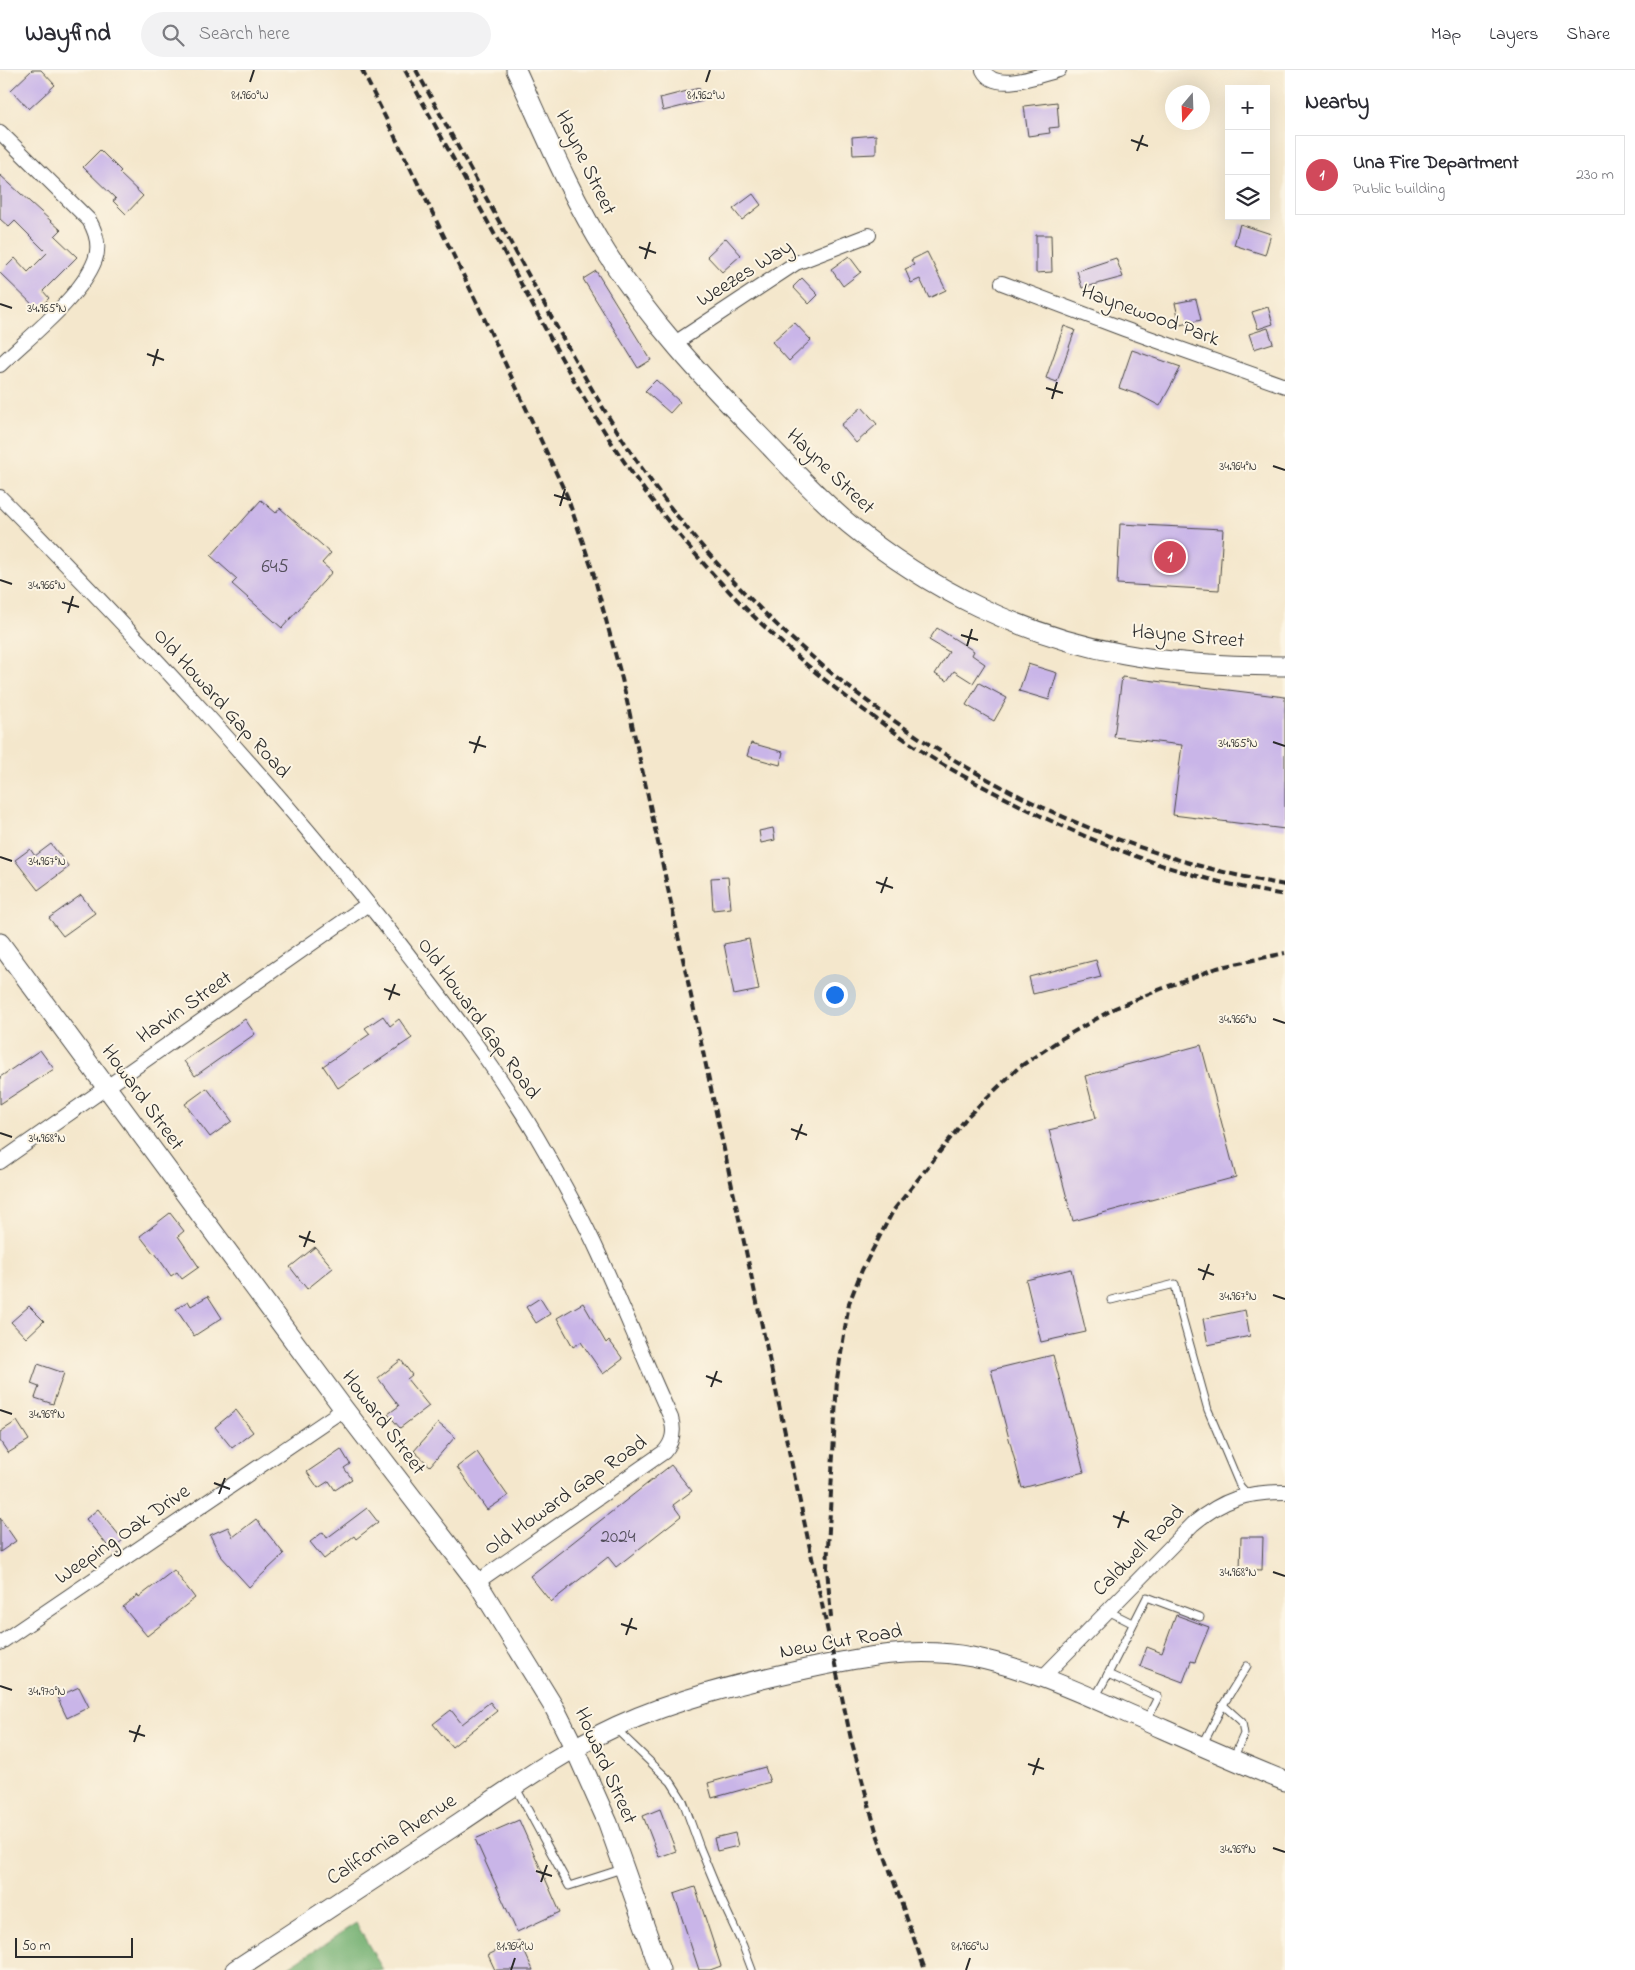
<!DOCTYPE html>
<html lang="en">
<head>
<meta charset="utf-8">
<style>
	:root { --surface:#fff; --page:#f2f2f3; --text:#2b2b33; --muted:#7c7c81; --line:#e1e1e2; --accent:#d1495b }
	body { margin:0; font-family:"Indie Flower",sans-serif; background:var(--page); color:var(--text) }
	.controls { position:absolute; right:15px; top:15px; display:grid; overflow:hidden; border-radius:0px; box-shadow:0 5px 20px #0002 }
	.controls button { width:45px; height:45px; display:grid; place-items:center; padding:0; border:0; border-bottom:1px solid var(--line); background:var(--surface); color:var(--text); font:25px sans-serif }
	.compass { position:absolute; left:1165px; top:15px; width:45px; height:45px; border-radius:50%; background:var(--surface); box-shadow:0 5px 20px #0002; rotate:199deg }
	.scale { position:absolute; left:15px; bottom:12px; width:118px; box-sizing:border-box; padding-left:5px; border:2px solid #2b2b2b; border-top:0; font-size:14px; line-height:18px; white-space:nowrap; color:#2b2b2b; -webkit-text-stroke:4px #fcf5e5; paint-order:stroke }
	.you { position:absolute; left:834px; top:924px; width:18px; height:18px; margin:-12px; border:4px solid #fff; border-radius:50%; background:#1a73e8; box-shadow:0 0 0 8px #1a73e833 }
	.badge { display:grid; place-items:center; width:32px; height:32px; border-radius:50%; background:var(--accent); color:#fff; font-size:16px; font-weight:700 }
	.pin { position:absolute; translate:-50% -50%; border:2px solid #fff; box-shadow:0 1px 5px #0006 }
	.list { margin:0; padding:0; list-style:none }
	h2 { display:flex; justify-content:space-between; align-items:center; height:65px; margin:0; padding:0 20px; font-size:21px }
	h2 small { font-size:16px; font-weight:400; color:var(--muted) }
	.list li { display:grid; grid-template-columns:32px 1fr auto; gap:15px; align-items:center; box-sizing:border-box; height:80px; margin:0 10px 10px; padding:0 10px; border:1px solid var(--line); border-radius:0px }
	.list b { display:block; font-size:19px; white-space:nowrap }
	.list p { margin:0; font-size:16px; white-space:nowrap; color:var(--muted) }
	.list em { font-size:16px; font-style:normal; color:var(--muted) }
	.icon { flex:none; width:28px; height:28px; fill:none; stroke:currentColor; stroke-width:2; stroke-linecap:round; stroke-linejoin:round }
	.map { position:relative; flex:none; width:1285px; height:1900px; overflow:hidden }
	header { display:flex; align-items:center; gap:30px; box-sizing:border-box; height:70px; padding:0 25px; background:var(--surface); border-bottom:1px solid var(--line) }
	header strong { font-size:24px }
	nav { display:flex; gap:28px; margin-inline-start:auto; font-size:18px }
	.search { width:350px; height:45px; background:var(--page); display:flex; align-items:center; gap:12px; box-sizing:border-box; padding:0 18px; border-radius:28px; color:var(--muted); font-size:19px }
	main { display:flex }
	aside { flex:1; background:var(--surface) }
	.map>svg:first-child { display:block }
	.forest { fill:#71af70; stroke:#4e6d4e }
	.building { fill:#c9b5e8 }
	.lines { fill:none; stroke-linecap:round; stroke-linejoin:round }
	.lane-casing { stroke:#494743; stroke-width:9 }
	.street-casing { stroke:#494743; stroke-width:16 }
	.secondary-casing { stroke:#494743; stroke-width:21 }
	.lane { stroke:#fff; stroke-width:7 }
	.street { stroke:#fff; stroke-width:14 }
	.secondary { stroke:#fff; stroke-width:19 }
	.rail { stroke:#2b2b2b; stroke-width:4; stroke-dasharray:8 4; stroke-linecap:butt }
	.ticks { fill:none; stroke:#2b2b2b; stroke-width:2 }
	.labels { text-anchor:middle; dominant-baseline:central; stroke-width:4; stroke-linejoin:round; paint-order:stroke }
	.number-label { font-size:19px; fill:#524e5a }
	.street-label { font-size:21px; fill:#2b2b2b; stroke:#fcf5e5 }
	.ticks-label { font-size:12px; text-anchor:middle; fill:#2b2b2b; stroke:#fcf5e5; stroke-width:4; stroke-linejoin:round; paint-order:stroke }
</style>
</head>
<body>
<header>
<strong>Wayfind</strong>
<div class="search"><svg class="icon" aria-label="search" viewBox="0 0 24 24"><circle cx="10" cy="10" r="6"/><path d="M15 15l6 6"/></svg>Search here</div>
<nav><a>Map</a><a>Layers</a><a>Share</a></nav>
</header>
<main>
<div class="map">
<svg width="1285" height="1900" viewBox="0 0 1285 1900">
	<rect width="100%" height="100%" fill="#fcf5e5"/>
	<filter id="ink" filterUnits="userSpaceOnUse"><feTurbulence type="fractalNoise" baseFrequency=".02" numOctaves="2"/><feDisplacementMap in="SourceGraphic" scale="10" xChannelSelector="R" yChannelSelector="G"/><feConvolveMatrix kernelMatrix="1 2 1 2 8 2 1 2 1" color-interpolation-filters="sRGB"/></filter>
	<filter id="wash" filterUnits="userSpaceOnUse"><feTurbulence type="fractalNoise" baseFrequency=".0096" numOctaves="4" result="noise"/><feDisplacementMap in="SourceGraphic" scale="20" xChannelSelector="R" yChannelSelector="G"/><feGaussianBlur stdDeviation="1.12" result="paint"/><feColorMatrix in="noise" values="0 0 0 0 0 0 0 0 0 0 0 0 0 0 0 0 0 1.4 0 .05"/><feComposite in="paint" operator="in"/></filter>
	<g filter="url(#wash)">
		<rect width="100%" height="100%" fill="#f4e7cc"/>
		<polygon class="forest" points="356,1853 383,1900 284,1900"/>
		<g id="blocks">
			<g class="building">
				<polygon points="32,0 41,0 55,15 29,39 11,20"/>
				<polygon points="699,18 703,31 663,41 660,28"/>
				<polygon points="1057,32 1059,57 1049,58 1050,63 1028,66 1024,36"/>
				<polygon points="876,65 876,84 853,85 852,67"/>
				<polygon points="100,80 121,101 119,103 143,126 126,144 113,131 116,129 83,97"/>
				<polygon points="0,105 61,160 55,166 77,187 43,221 49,228 38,240 0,203 15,188 28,202 47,183 15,151 9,157 0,149"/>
				<polygon points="753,124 761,135 742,150 733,139"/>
				<polygon points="1240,154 1271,164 1265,185 1234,175"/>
				<polygon points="1036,165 1051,165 1052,202 1036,203"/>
				<polygon points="726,168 741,185 722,202 707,186"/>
				<polygon points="927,182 946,220 929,228 920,209 911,213 905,199 914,195 911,190"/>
				<polygon points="849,186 861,202 843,216 831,199"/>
				<polygon points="1116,188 1123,207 1082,218 1077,201"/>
				<polygon points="596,201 651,290 638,298 583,209"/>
				<polygon points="802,208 818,225 809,234 793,217"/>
				<polygon points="1196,229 1201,250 1180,255 1175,233"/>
				<polygon points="1268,237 1273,254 1258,259 1252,242"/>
				<polygon points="794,252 811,270 789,291 772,272"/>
				<polygon points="1064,256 1075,260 1057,312 1046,308"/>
				<polygon points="1268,258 1273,273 1254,279 1249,264"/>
				<polygon points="1132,280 1181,297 1160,336 1139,325 1119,318"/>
				<polygon points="656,310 680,332 670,343 645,321"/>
				<polygon points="862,337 877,354 856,373 841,355"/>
				<polygon points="261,430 276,443 280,438 331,483 322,493 332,502 282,558 232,514 237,509 211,486"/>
				<polygon points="1120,454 1223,459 1219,520 1117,514"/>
				<polygon points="937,558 974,581 972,585 985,594 973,613 954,601 947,611 935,604 949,582 929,570"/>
				<polygon points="1028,594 1057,603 1049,630 1019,621"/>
				<polygon points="1122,607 1285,627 1285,759 1173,745 1182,675 1114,667"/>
				<polygon points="979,613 1007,628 994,651 966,635"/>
				<polygon points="751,673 783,682 780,695 747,686"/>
				<polygon points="773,758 775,770 761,773 759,761"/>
				<polygon points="51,774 69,797 38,820 15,790 30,779 35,786"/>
				<polygon points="728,807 731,838 713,840 711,808"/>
				<polygon points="81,825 95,843 63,866 49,848"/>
				<polygon points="749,869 759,920 734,925 724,874"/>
				<polygon points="1096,890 1101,907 1033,924 1029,907"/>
				<polygon points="383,946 390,956 399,949 412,968 338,1018 323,996 370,964 365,958"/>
				<polygon points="245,949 255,964 195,1006 184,991"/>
				<polygon points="1201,975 1236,1107 1073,1151 1049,1060 1096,1048 1085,1006"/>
				<polygon points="40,980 54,999 0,1034 0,1007"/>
				<polygon points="207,1018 232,1051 210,1067 185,1034"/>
				<polygon points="170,1143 184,1161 178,1166 199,1197 182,1209 177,1202 171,1206 155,1183 154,1184 140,1166"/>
				<polygon points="315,1177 333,1198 307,1219 290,1197"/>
				<polygon points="1071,1199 1086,1262 1041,1272 1026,1210"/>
				<polygon points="208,1226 222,1248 194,1266 176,1239 188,1231 191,1236"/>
				<polygon points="540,1228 550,1244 536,1253 526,1237"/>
				<polygon points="583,1233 606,1273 609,1270 623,1289 603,1304 581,1272 573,1277 557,1248"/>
				<polygon points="29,1236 44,1251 26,1268 11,1252"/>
				<polygon points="1245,1240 1250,1266 1208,1275 1203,1249"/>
				<polygon points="1053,1285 1084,1402 1022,1418 991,1300"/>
				<polygon points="401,1290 412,1305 407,1309 429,1336 400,1358 388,1344 399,1336 378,1308"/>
				<polygon points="38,1294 64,1303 53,1334 35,1328 39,1317 31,1314"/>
				<polygon points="236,1340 253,1362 232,1378 215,1357"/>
				<polygon points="17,1351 29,1370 8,1383 0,1371 0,1362"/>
				<polygon points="438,1353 455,1367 430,1396 414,1381"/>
				<polygon points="341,1379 350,1394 344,1398 352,1409 335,1420 329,1411 318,1418 307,1402"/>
				<polygon points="477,1382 508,1426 487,1440 457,1397"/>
				<polygon points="671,1395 692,1421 673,1435 681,1446 616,1497 608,1487 551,1532 530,1506"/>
				<polygon points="367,1438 378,1452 356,1469 354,1466 324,1489 310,1472 323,1462 327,1468"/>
				<polygon points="98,1439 123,1470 111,1480 86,1449"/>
				<polygon points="0,1448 16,1471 0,1482"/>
				<polygon points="256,1449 284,1484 249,1517 220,1485 210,1465 228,1457 233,1467"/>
				<polygon points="1241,1467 1263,1467 1262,1500 1240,1499"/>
				<polygon points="174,1500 195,1528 147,1566 123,1537 138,1525 139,1527"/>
				<polygon points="1176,1545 1209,1557 1195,1592 1191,1591 1183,1612 1140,1596 1147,1577 1162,1583"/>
				<polygon points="79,1617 89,1637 67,1648 57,1627"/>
				<polygon points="490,1632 497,1641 452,1677 433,1654 451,1640 462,1654"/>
				<polygon points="765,1697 770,1712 712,1728 708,1713"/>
				<polygon points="660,1739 676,1781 659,1787 643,1746"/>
				<polygon points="519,1750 560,1842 517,1862 475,1769"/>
				<polygon points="735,1763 738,1776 717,1781 714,1768"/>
				<polygon points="695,1817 721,1896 710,1900 699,1900 674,1824"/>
				<polygon points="519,1870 533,1900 495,1900 488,1885"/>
			</g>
		</g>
	</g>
	<g filter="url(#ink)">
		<use href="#blocks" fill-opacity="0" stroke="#494743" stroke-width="1"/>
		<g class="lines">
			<g class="lane-casing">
				<g id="lane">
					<polyline points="1111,1230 1175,1214 1181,1243 1208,1340 1240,1416 1248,1425"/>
					<polyline points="1108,1541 1132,1553"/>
					<polyline points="1095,1628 1108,1604"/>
					<polyline points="1223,1635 1242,1652 1244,1664 1233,1689"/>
					<polyline points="1146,1651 1158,1627 1108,1604 1147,1527 1200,1547"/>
					<polyline points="615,1658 671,1712 683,1731 700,1778 722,1831 743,1876 752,1900"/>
					<polyline points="1202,1676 1223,1635 1247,1596"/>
					<polyline points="515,1716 569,1816 622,1799"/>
				</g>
			</g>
			<g class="street-casing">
				<g id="street">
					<path d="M983,0C995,24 1039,5 1059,0"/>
					<path d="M0,62L89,150C96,162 100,177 95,190C81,227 29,267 0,295"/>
					<polyline points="1002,213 1124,259 1285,316"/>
					<polyline points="675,273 796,193 869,165"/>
					<path d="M0,427C140,569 277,716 400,874C448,936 497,999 537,1067C559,1105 581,1144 599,1184C624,1239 646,1294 671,1348C675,1362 673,1372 664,1382L477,1512"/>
					<polyline points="0,1092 368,834"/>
					<polyline points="0,1573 344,1339"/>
					<path d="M1042,1608L1193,1454C1223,1429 1247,1422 1285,1422"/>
				</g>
			</g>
			<g class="secondary-casing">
				<g id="secondary">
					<path d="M516,0C544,61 570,125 606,182C649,250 704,309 760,366C789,396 817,427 849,454C928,519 1023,566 1124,584C1177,594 1231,596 1285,596"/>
					<polyline points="0,873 344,1339 477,1512 555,1639 575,1679 608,1753 660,1900"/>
					<path d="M235,1900C310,1851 384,1802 459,1753C510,1719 561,1682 617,1656C676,1629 742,1613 806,1599C862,1587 915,1576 972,1587C1023,1597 1072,1619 1120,1640C1175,1664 1229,1689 1285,1711"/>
				</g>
			</g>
			<use href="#lane" class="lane"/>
			<use href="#street" class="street"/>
			<use href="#secondary" class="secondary"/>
			<g class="rail">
				<polyline points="362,0 475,229 567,426 593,502 622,609 646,717 851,1669 876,1761 925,1900"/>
				<path d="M405,0C445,74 486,148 526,223C559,284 592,346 632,403C701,501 787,587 886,656C907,671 927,686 949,698C979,715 1009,730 1039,745C1117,783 1200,812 1285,825"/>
				<path d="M416,0C456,73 496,146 536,219C579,298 622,377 678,447C828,636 1046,773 1285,815"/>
				<polyline points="831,1548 827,1497 837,1309 849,1233 862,1200 893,1141 968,1046 1018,998 1061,969 1115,938 1161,919 1217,898 1285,883"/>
			</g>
		</g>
	</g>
	<path class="ticks" d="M250,12L254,0M706,12L710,0M1131,70L1148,76M1137,81L1143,65M639,177L656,183M645,189L650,172M0,234L12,238M147,284L164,290M153,296L158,279M1046,318L1063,323M1052,329L1057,312M1273,396L1285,400M554,425L571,430M560,436L565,419M0,510L12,514M62,532L79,537M68,543L73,526M961,565L978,570M967,576L972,559M469,672L486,677M1273,672L1285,676M474,683L480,666M0,787L12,791M876,812L893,818M881,823L887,807M384,919L400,925M389,930L395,914M1273,949L1285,953M791,1059L807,1065M0,1063L12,1067M796,1070L802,1054M299,1166L315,1172M304,1177L310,1161M1198,1199L1214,1205M1203,1210L1209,1194M1273,1225L1285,1229M706,1306L722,1312M711,1317L717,1301M0,1340L12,1344M214,1413L230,1419M219,1424L225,1408M1113,1446L1129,1452M1118,1458L1124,1441M1273,1502L1285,1506M621,1554L637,1559M626,1565L632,1548M0,1616L12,1620M129,1661L145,1666M134,1672L140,1655M1028,1694L1044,1699M1033,1705L1039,1688M1273,1778L1285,1782M536,1801L552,1806M541,1812L547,1795M511,1900L515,1888M966,1900L970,1888"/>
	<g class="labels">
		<g class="number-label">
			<text x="275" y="497">645</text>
			<text x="618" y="1467">2024</text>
		</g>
		<g class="street-label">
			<text transform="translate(585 93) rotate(64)">Hayne Street</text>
			<text transform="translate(745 204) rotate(-32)">Weezes Way</text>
			<text transform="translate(1150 246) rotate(20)">Haynewood Park</text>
			<text transform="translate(830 402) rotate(44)">Hayne Street</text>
			<text transform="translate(1188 567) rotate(5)">Hayne Street</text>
			<text transform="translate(221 634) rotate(48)">Old Howard Gap Road</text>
			<text transform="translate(185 938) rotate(-35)">Harvin Street</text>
			<text transform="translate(478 949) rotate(54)">Old Howard Gap Road</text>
			<text transform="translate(142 1028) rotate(54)">Howard Street</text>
			<text transform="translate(383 1353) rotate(53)">Howard Street</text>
			<text transform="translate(566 1426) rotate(-35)">Old Howard Gap Road</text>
			<text transform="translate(123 1465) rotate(-35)">Weeping Oak Drive</text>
			<text transform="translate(1139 1481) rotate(-45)">Caldwell Road</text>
			<text transform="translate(841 1572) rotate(-10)">New Cut Road</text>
			<text transform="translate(605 1696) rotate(66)">Howard Street</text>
			<text transform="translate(392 1770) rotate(-33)">California Avenue</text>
		</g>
	</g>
	<g class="ticks-label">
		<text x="250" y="29">81.960°W</text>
		<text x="706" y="29">81.962°W</text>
		<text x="47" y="242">34.965°N</text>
		<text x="1238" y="400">34.964°N</text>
		<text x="47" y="519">34.966°N</text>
		<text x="1238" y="677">34.965°N</text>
		<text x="47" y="795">34.967°N</text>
		<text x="1238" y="953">34.966°N</text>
		<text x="47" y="1072">34.968°N</text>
		<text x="1238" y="1230">34.967°N</text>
		<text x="47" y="1348">34.969°N</text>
		<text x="1238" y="1506">34.968°N</text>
		<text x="47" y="1625">34.970°N</text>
		<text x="1238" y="1783">34.969°N</text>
		<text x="515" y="1880">81.964°W</text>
		<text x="970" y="1880">81.966°W</text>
	</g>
</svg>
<div class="controls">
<button>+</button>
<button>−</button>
<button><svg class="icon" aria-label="layers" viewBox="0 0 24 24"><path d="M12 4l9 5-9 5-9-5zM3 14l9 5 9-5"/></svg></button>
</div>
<svg class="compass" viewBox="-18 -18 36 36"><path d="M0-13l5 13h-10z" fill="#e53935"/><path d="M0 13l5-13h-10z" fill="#7c7c81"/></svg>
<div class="scale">50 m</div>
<div class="you"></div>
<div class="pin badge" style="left:1170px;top:487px">1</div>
</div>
<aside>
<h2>Nearby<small></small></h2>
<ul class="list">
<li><span class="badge">1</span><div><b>Una Fire Department</b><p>Public building</p></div><em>230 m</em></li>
</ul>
</aside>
</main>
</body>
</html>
